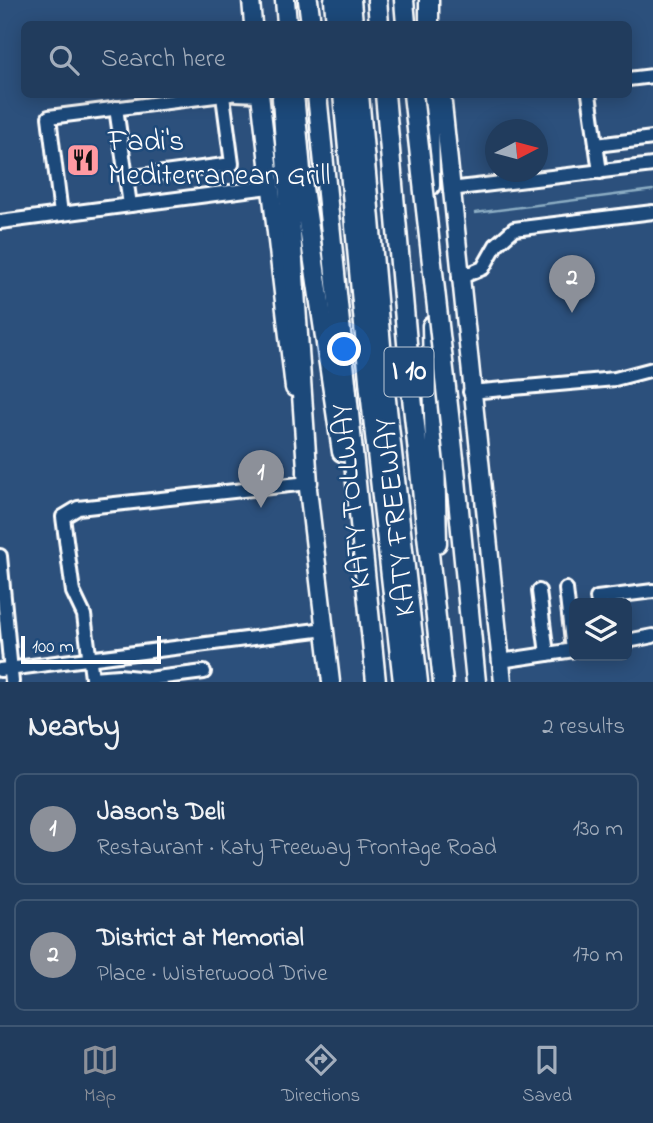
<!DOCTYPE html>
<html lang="en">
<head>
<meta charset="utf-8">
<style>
	:root { --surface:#213c5d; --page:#2d4766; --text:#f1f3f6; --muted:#a2adbc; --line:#3e5672; --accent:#8c9099 }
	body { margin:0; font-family:"Indie Flower",sans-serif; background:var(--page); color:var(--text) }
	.controls { position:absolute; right:21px; bottom:21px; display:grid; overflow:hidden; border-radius:10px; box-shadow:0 4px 18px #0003 }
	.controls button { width:63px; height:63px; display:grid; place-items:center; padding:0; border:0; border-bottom:2px solid var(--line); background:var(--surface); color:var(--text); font:35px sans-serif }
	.compass { position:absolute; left:485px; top:119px; width:63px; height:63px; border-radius:50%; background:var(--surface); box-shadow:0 4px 18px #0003; rotate:84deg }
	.scale { position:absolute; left:21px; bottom:18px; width:140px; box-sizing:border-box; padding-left:7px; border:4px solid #fff; border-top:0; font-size:19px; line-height:24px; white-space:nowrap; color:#fff; -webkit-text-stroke:5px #1f4a7a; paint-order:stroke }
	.you { position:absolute; left:345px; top:350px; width:24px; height:24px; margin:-18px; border:5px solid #fff; border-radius:50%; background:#1a73e8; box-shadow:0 0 0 10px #1a73e833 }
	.badge { display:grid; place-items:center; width:46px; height:46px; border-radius:50%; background:var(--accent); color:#fff; font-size:23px; font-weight:700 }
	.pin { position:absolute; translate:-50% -58px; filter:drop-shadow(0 2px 4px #0008) }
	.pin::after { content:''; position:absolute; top:37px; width:24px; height:21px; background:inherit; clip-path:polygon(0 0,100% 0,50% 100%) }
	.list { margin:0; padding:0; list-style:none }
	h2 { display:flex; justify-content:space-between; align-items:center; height:91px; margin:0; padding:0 28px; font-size:30px }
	h2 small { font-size:23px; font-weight:400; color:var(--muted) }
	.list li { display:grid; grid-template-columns:46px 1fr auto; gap:21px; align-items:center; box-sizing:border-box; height:112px; margin:0 14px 14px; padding:0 14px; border:2px solid var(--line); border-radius:10px }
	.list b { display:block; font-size:26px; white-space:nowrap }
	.list p { margin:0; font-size:23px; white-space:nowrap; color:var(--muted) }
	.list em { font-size:23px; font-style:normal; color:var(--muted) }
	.icon { flex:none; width:38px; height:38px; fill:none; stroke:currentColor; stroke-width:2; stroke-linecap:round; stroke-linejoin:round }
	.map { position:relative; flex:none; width:653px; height:682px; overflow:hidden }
	.search { position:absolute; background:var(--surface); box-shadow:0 4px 18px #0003; left:21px; right:21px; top:21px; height:77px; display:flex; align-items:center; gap:18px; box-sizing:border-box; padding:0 24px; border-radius:10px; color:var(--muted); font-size:26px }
	.sheet { height:343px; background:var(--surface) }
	nav { display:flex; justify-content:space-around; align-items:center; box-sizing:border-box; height:98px; border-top:2px solid var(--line); background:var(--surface); font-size:19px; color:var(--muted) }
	nav a { display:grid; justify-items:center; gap:4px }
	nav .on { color:var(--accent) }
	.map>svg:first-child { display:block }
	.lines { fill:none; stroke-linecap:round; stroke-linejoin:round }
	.stream { stroke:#8cadc3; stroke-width:2.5 }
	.minor-casing { stroke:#fff; stroke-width:18 }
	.major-casing { stroke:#fff; stroke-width:21 }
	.highway-casing { stroke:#fff; stroke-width:23 }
	.minor { stroke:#1f4a7a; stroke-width:12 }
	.major { stroke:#1f4a7a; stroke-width:16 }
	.highway { stroke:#1f4a7a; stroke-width:18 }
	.highway-bridge-casing { stroke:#fff; stroke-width:23; stroke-linecap:butt }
	.highway-bridge { stroke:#1f4a7a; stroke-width:18 }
	.labels { text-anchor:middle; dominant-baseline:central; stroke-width:5; stroke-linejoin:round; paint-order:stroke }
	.shield { fill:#1f4a7a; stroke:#bcc9d7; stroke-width:2 }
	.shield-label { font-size:28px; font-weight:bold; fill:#fff }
	.poi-label { font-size:30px; fill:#fff; stroke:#1f4a7a; text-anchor:start }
	.street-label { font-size:30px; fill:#fff; stroke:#1f4a7a }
</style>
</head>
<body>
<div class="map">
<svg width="653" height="682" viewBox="0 0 653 682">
	<rect width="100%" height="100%" fill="#2c507c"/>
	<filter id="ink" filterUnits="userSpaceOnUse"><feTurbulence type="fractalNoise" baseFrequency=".0143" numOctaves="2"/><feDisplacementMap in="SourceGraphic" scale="14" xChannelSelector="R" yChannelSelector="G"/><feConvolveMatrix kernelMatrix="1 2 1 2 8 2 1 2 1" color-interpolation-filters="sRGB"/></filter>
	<g filter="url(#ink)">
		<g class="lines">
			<polyline class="stream" points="475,213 653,190"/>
			<g class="minor-casing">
				<g id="minor">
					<polyline points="628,79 653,76"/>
					<polyline points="236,94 260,95"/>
					<polyline points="589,94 600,172"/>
					<polyline points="116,108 130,205"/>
					<polyline points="596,145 653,138"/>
					<polyline points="126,178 232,164 223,96"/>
					<polyline points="450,189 653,165"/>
					<polyline points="61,214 49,117 231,94"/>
					<polyline points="0,222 269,187"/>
					<polyline points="459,278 483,268 496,245 514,229 653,212"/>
					<polyline points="470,392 615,379 653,369"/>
					<polyline points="0,556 12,682"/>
					<polyline points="566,589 573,650"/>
					<polyline points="539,591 547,654"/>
					<polyline points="598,603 597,598 653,591"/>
					<polyline points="627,641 653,636"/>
					<polyline points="500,661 574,650"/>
					<polyline points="0,670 325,629"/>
					<polyline points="204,672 148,679 119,676 92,678 84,615 73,592 63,517 78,508 308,483"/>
				</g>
			</g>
			<g class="major-casing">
				<g id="major">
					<polyline points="251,0 253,24"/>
					<polyline points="260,94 294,388"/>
					<polyline points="442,94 503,682"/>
					<polyline points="306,472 331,682"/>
				</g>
			</g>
			<g class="highway-casing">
				<g id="highway">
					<polyline points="285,0 287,24"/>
					<polyline points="308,0 311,24"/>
					<polyline points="334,0 336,24"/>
					<polyline points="351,0 353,24"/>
					<polyline points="377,0 379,24"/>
					<polyline points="404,0 406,24"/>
					<polyline points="429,24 429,0"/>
					<polyline points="294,94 302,181 342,452"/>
					<polyline points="317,94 376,682"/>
					<polyline points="343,94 370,391 403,682"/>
					<polyline points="359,94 385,391 418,682"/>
					<polyline points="385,94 411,388 443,682"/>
					<polyline points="429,94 430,186"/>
					<polyline points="282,98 308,483"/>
					<polyline points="432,326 437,543"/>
					<polyline points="454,459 476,682"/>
				</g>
			</g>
			<use href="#minor" class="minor"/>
			<use href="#major" class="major"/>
			<use href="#highway" class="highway"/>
			<g class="highway-bridge-casing">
				<polyline id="highway-bridge" points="413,94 454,459"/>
			</g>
			<use href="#highway-bridge" class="highway-bridge"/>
		</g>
	</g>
	<defs>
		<g id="restaurant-square" transform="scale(1.75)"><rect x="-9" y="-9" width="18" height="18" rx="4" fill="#ff9aa2" stroke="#1f4a7a"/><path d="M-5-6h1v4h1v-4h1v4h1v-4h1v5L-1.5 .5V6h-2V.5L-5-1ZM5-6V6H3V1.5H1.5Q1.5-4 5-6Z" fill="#111"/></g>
	</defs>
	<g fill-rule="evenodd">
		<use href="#restaurant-square" x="83" y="160"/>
	</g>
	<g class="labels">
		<rect class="shield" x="384.5" y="347.5" width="49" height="49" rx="5"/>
		<g class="shield-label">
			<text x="409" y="372">I 10</text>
		</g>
		<g class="poi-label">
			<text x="108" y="143">Fadi's<tspan x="108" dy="34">Mediterranean Grill</tspan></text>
		</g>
		<g class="street-label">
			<text transform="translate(353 496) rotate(-96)">KATY TOLLWAY</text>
			<text transform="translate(397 517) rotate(-96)">KATY FREEWAY</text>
		</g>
	</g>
</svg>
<div class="controls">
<button><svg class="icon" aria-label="layers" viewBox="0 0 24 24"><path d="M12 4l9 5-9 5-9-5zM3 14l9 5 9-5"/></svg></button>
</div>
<svg class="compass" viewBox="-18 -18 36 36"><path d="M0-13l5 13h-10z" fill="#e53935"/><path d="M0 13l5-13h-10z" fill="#a2adbc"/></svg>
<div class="scale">100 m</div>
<div class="you"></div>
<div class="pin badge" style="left:261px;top:508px">1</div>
<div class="pin badge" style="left:572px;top:313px">2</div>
<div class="search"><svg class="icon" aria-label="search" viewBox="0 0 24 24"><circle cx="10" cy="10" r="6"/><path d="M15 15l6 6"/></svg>Search here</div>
</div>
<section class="sheet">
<h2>Nearby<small>2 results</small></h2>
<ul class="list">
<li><span class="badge">1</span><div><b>Jason's Deli</b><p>Restaurant · Katy Freeway Frontage Road</p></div><em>130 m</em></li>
<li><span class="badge">2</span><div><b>District at Memorial</b><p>Place · Wisterwood Drive</p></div><em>170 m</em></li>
</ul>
</section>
<nav>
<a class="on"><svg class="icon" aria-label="map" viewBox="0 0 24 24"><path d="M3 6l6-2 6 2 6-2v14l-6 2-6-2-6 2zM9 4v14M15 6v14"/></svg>Map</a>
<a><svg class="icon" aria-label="directions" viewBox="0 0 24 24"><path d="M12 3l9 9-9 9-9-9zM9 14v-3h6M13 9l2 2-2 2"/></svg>Directions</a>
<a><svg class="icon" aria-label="saved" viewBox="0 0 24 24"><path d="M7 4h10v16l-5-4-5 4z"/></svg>Saved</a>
</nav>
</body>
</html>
